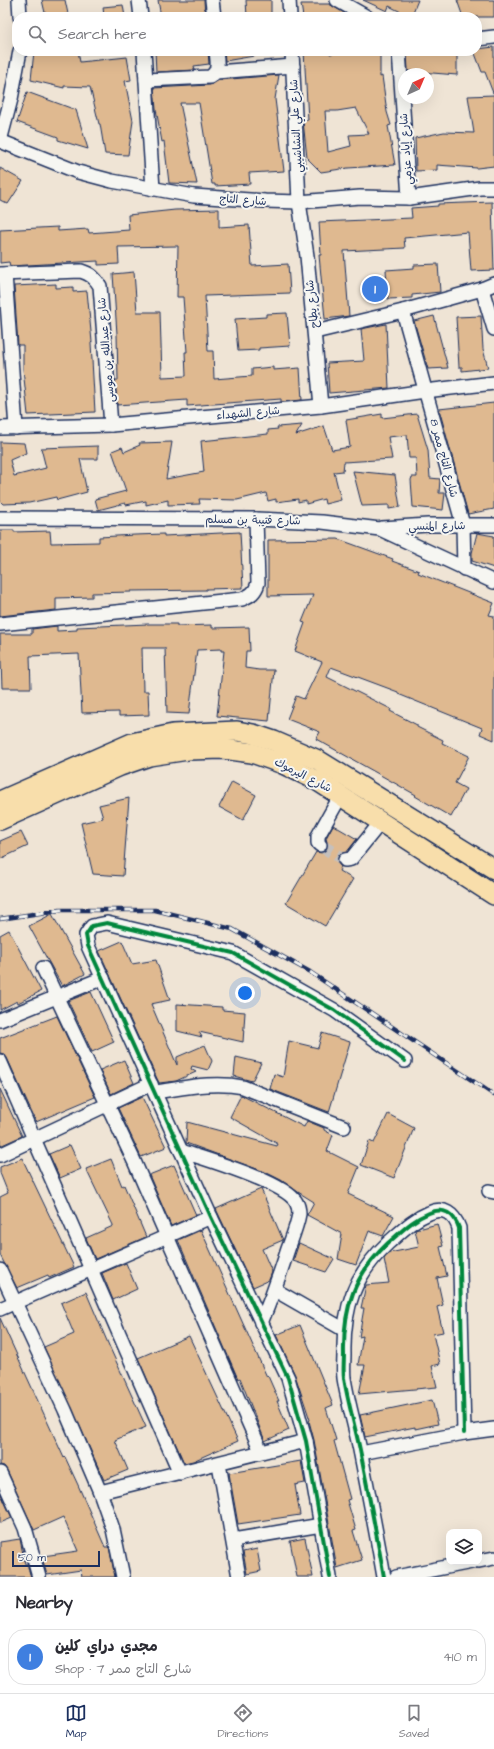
<!DOCTYPE html>
<html lang="en">
<head>
<meta charset="utf-8">
<style>
	:root { --surface:#fff; --page:#f7f7f7; --text:#2b2b33; --muted:#7c7c81; --line:#e1e1e2; --accent:#1b2f5e }
	body { margin:0; font-family:"Architects Daughter","Playpen Sans Arabic",sans-serif; background:var(--page); color:var(--text) }
	.controls { position:absolute; right:12px; bottom:12px; display:grid; overflow:hidden; border-radius:8px; box-shadow:0 4px 16px #0002 }
	.controls button { width:36px; height:36px; display:grid; place-items:center; padding:0; border:0; border-bottom:1px solid var(--line); background:var(--surface); color:var(--text); font:20px sans-serif }
	.compass { position:absolute; left:398px; top:68px; width:36px; height:36px; border-radius:50%; background:var(--surface); box-shadow:0 4px 16px #0002; rotate:44deg }
	.scale { position:absolute; left:12px; bottom:10px; width:88px; box-sizing:border-box; padding-left:4px; border:2px solid #1b2f5e; border-top:0; font-size:11px; line-height:14px; white-space:nowrap; color:#1b2f5e; -webkit-text-stroke:3px #f6f6f2; paint-order:stroke }
	.you { position:absolute; left:245px; top:993px; width:14px; height:14px; margin:-10px; border:3px solid #fff; border-radius:50%; background:#1a73e8; box-shadow:0 0 0 6px #1a73e833 }
	.badge { display:grid; place-items:center; width:26px; height:26px; border-radius:50%; background:var(--accent); color:#fff; font-size:13px; font-weight:700 }
	.pin { position:absolute; translate:-50% -50%; border:2px solid #fff; box-shadow:0 1px 4px #0006 }
	.list { margin:0; padding:0; list-style:none }
	h2 { display:flex; justify-content:space-between; align-items:center; height:52px; margin:0; padding:0 16px; font-size:17px }
	h2 small { font-size:13px; font-weight:400; color:var(--muted) }
	.list li { display:grid; grid-template-columns:26px 1fr auto; gap:12px; align-items:center; box-sizing:border-box; height:56px; margin:0 8px 8px; padding:0 8px; border:1px solid var(--line); border-radius:16px }
	.list b { display:block; font-size:15px; white-space:nowrap }
	.list p { margin:0; font-size:13px; white-space:nowrap; color:var(--muted) }
	.list em { font-size:13px; font-style:normal; color:var(--muted) }
	.icon { flex:none; width:22px; height:22px; fill:none; stroke:currentColor; stroke-width:2; stroke-linecap:round; stroke-linejoin:round }
	.map { position:relative; flex:none; width:494px; height:1577px; overflow:hidden }
	.search { position:absolute; background:var(--surface); box-shadow:0 4px 16px #0002; left:12px; right:12px; top:12px; height:44px; display:flex; align-items:center; gap:10px; box-sizing:border-box; padding:0 14px; border-radius:16px; color:var(--muted); font-size:15px }
	.sheet { height:116px; background:var(--surface) }
	nav { display:flex; justify-content:space-around; align-items:center; box-sizing:border-box; height:56px; border-top:1px solid var(--line); background:var(--surface); font-size:11px; color:var(--muted) }
	nav a { display:grid; justify-items:center; gap:2px }
	nav .on { color:var(--accent) }
	.map>svg:first-child { display:block }
	.building { fill:#dfb990; stroke:#1b2f5e; fill-rule:evenodd }
	.lines { fill:none; stroke-linecap:round; stroke-linejoin:round }
	.minor-tunnel { stroke:#c5c0bd; stroke-width:13; stroke-dasharray:13 6; stroke-linecap:butt }
	.minor-casing { stroke:#1b2f5e; stroke-width:16 }
	.highway-casing { stroke:#1b2f5e; stroke-width:22 }
	.minor { stroke:#f6f6f2; stroke-width:13 }
	.highway { stroke:#f8deab; stroke-width:19 }
	.rail-casing { stroke:#1b2f5e; stroke-width:4.5 }
	.rail { stroke:#f6f6f2; stroke-width:3; stroke-dasharray:9; stroke-linecap:butt }
	.cycleway-casing { stroke:#f6f6f2; stroke-width:6 }
	.cycleway { stroke:#00873e; stroke-width:4 }
	.labels { text-anchor:middle; dominant-baseline:central; stroke-width:4; stroke-linejoin:round; paint-order:stroke }
	.street-label { font-size:11px; fill:#1b2f5e; stroke:#f6f6f2 }
</style>
</head>
<body>
<div class="map">
<svg width="494" height="1577" viewBox="0 0 494 1577">
	<rect width="100%" height="100%" fill="#efe4d5"/>
	<filter id="ink" filterUnits="userSpaceOnUse"><feTurbulence type="fractalNoise" baseFrequency=".025" numOctaves="2"/><feDisplacementMap in="SourceGraphic" scale="8" xChannelSelector="R" yChannelSelector="G"/><feConvolveMatrix kernelMatrix="1 2 1 2 8 2 1 2 1" color-interpolation-filters="sRGB"/></filter>
	<g filter="url(#ink)">
		<g class="building">
			<polygon points="42,0 65,0 68,14 46,17"/>
			<polygon points="158,0 204,0 205,17 161,17"/>
			<polygon points="246,0 271,0 271,14 261,17 247,17"/>
			<polygon points="363,0 418,0 411,17 389,6 387,11"/>
			<polygon points="457,0 494,0 494,17 463,17"/>
			<polygon points="301,4 329,4 351,17 303,17"/>
			<polygon points="123,5 125,17 104,17 103,7"/>
			<polygon points="494,47 494,93 493,93 485,72 482,72 474,51 477,51 477,49"/>
			<polygon points="34,51 78,51 80,62 127,57 131,80 125,81 133,121 128,155 105,154 100,124 99,124 90,87 64,86 64,88 31,80"/>
			<polygon points="155,51 208,51 209,64 194,66 195,70 156,72"/>
			<polygon points="224,51 254,51 254,56 225,61"/>
			<path d="M304,51H329L330,54L352,51H380V77L382,76L387,112L391,125L388,126L395,165L348,168L321,172L307,158L303,121L308,120ZM356,108L369,134L349,135L351,146L328,152L325,111H337Z"/>
			<polygon points="407,51 457,51 457,75 408,71"/>
			<polygon points="279,75 275,99 284,171 249,173 250,184 215,186 215,184 212,184 199,103 180,103 197,184 169,183 164,141 162,142 156,109 154,88 210,85 219,80"/>
			<polygon points="27,92 76,110 88,149 58,140 58,137 17,122"/>
			<polygon points="494,95 494,166 477,168 437,165 437,170 416,171 415,138 444,132 474,133 468,96"/>
			<polygon points="0,168 23,181 8,204 0,200"/>
			<polygon points="492,202 494,270 471,271 468,232 404,238 405,248 344,251 349,316 325,319 319,255 321,255 319,222 412,218 411,208 438,206 438,204"/>
			<polygon points="219,209 219,227 249,225 252,266 288,264 290,293 205,296 208,351 213,351 214,379 252,376 252,369 273,367 273,370 300,368 302,400 281,402 281,399 187,406 187,400 117,405 115,380 118,380 117,334 113,274 134,272 137,312 160,312 162,377 186,376 185,352 187,352 183,297 177,297 178,246 118,247 119,264 98,265 98,261 10,266 9,262 0,263 0,230 58,227 58,231 88,229 89,233 129,230 128,215 175,210"/>
			<polygon points="438,264 440,292 412,295 412,298 388,299 386,270 414,268 414,265"/>
			<polygon points="56,284 56,288 73,287 73,292 87,291 92,342 91,343 95,412 28,415 23,369 23,345 18,345 14,286"/>
			<polygon points="287,313 290,346 259,348 259,350 238,351 235,319 266,317 266,314"/>
			<polygon points="434,316 448,368 428,369 414,321"/>
			<polygon points="481,316 483,349 488,368 462,371 462,367 459,367 456,317"/>
			<polygon points="386,324 389,388 329,393 327,363 364,361 361,329"/>
			<polygon points="494,403 494,509 468,514 439,409"/>
			<polygon points="382,414 382,418 417,414 428,450 430,478 440,479 439,493 445,493 443,510 413,507 411,480 412,477 417,477 416,458 409,458 407,435 388,437 392,459 344,462 343,471 334,472 341,500 325,504 324,499 306,504 306,500 298,502 298,499 276,502 276,499 268,501 266,493 237,500 199,499 200,504 168,505 168,500 146,505 146,501 126,505 125,503 98,510 95,499 126,491 112,451 122,447 124,452 140,445 139,443 172,442 166,479 204,472 201,441 268,434 268,430 278,429 277,427 302,425 296,435 324,426 332,450 350,447 346,420"/>
			<polygon points="0,442 24,443 26,453 10,460 14,476 46,468 41,448 98,446 98,459 80,459 87,492 57,500 56,497 29,503 3,504 0,501"/>
			<polygon points="353,471 395,475 400,507 389,509 389,505 362,506"/>
			<polygon points="0,530 14,530 14,532 50,531 51,543 99,542 99,537 135,535 164,534 164,536 240,532 243,588 206,589 206,590 131,591 131,592 92,593 92,597 56,598 56,610 0,616"/>
			<polygon points="477,533 494,536 494,568 472,561 472,553"/>
			<polygon points="338,539 393,559 392,561 419,571 418,573 494,603 489,615 494,616 494,740 480,734 482,728 398,694 398,692 331,667 327,677 391,709 390,711 417,725 417,727 443,740 442,743 469,756 455,783 466,789 451,817 415,796 416,795 316,739 320,732 287,719 296,696 304,699 322,662 295,651 305,623 302,622 313,595 268,596 268,540"/>
			<polygon points="148,624 177,624 177,626 212,625 212,628 249,627 250,651 246,651 245,668 259,670 274,670 269,721 217,716 224,651 221,651 221,649 197,650 189,714 167,713 165,648 142,648 143,691 148,691 149,715 119,716 119,712 82,713 79,654 30,656 31,688 2,688 0,634 32,634 32,629 57,626 57,631 77,630 77,627"/>
			<polygon points="232,782 256,795 243,820 219,807"/>
			<polygon points="129,798 123,876 93,874 81,823 103,818 99,805"/>
			<polygon points="333,825 357,839 347,852 340,854 337,858 337,862 341,867 339,871 353,879 325,926 286,903 316,852 322,853 326,850 328,847 326,838"/>
			<polygon points="21,832 28,846 0,859 0,841"/>
			<polygon points="52,914 85,974 62,986 29,926"/>
			<polygon points="9,930 41,991 18,1003 17,1001 0,1010 0,935"/>
			<polygon points="122,941 132,964 156,960 170,1000 151,1004 177,1065 177,1057 205,1045 212,1061 208,1070 192,1066 191,1069 196,1072 176,1081 159,1083 99,951"/>
			<polygon points="91,992 114,1042 92,1052 68,1001"/>
			<polygon points="177,1004 222,1007 222,1010 245,1012 243,1042 199,1032 202,1037 177,1031"/>
			<polygon points="57,1016 95,1097 36,1122 7,1058 4,1054 0,1053 0,1038"/>
			<polygon points="322,1033 350,1042 329,1112 270,1089 274,1074 283,1077 289,1041 318,1048"/>
			<polygon points="236,1057 261,1063 252,1081 234,1076"/>
			<polygon points="124,1060 134,1083 111,1094 100,1070"/>
			<polygon points="0,1089 22,1136 0,1146"/>
			<polygon points="241,1095 304,1127 307,1121 324,1128 324,1130 333,1135 327,1151 359,1167 348,1194 394,1216 383,1236 369,1231 356,1265 338,1259 342,1234 307,1215 314,1202 298,1192 281,1180 265,1172 186,1143 187,1122 277,1146 278,1144 230,1117"/>
			<polygon points="142,1097 166,1147 141,1157 118,1108"/>
			<polygon points="388,1114 414,1128 394,1178 361,1165 369,1141 374,1143"/>
			<polygon points="70,1145 81,1169 60,1178 49,1154"/>
			<polygon points="22,1158 74,1267 49,1278 48,1275 17,1288 0,1255 0,1197 8,1193 0,1173 0,1167"/>
			<polygon points="111,1159 122,1186 124,1185 146,1237 95,1259 86,1238 113,1226 113,1225 86,1169"/>
			<polygon points="174,1165 196,1215 171,1226 149,1175"/>
			<polygon points="261,1189 283,1240 262,1249 272,1272 269,1280 253,1287 216,1209"/>
			<polygon points="437,1224 443,1246 440,1247 447,1276 437,1278 443,1305 437,1307 443,1332 433,1334 440,1364 432,1366 437,1387 359,1394 365,1365 358,1365 363,1336 359,1337 364,1308 361,1308 366,1285 389,1283 384,1259 389,1253 419,1247 415,1230"/>
			<polygon points="201,1230 267,1377 268,1376 279,1401 277,1401 289,1430 265,1441 240,1378 238,1379 178,1240"/>
			<polygon points="299,1243 334,1259 326,1272 293,1261"/>
			<polygon points="126,1263 137,1289 113,1300 102,1273"/>
			<polygon points="86,1292 110,1348 146,1427 115,1440 128,1470 104,1480 44,1347 74,1334 61,1303"/>
			<polygon points="0,1318 64,1458 65,1457 78,1485 105,1547 109,1547 115,1577 82,1577 81,1570 47,1575 43,1561 43,1556 78,1551 63,1517 34,1530 7,1470 4,1466 0,1465"/>
			<polygon points="300,1325 333,1405 326,1408 336,1440 334,1441 350,1499 347,1500 356,1530 353,1531 362,1560 337,1568 314,1440 309,1421 310,1420 295,1375 276,1335"/>
			<polygon points="189,1336 238,1441 193,1461 184,1463 138,1358"/>
			<polygon points="432,1400 438,1424 415,1429 415,1427 365,1437 360,1415"/>
			<polygon points="301,1461 305,1483 295,1485 300,1515 238,1524 229,1473"/>
			<polygon points="0,1492 12,1518 0,1523"/>
			<polygon points="305,1538 313,1577 297,1577 290,1541"/>
			<polygon points="20,1539 25,1564 27,1564 31,1577 0,1577 0,1542"/>
			<polygon points="257,1549 261,1571 247,1574 243,1552"/>
		</g>
		<g class="lines">
			<polyline class="minor-tunnel" points="320,845 345,860"/>
			<g class="minor-casing">
				<g id="minor">
					<polyline points="19,0 20,17"/>
					<polyline points="139,0 141,17"/>
					<polyline points="212,0 214,17"/>
					<polyline points="289,0 290,17"/>
					<polyline points="337,0 367,17"/>
					<polyline points="477,39 494,37"/>
					<polyline points="144,51 153,189"/>
					<polyline points="292,51 299,202 307,256 321,406"/>
					<polyline points="399,51 409,198"/>
					<polyline points="216,72 293,66"/>
					<path d="M146,80L210,77C220,71 217,61 216,51"/>
					<polyline points="0,141 78,172 112,181 194,196 265,201 299,202 360,197 409,198 480,188 494,188"/>
					<polyline points="0,141 11,99 20,51"/>
					<path d="M0,274L81,271C91,274 95,278 100,286L111,425"/>
					<polyline points="5,274 16,428"/>
					<polyline points="482,289 494,329"/>
					<polyline points="403,311 463,525 464,569"/>
					<polyline points="315,332 403,311 482,289 494,284"/>
					<polyline points="0,428 111,425 321,406 425,391 494,383"/>
					<polyline points="0,518 256,519 322,522 380,529 494,582"/>
					<polyline points="382,528 428,525 494,525"/>
					<path d="M0,624L242,599C251,595 255,593 258,583L256,519"/>
					<polyline points="320,845 318,843 318,836 341,795"/>
					<polyline points="345,860 351,859 381,822"/>
					<polyline points="43,968 134,1161 261,1451"/>
					<polyline points="0,1020 103,978"/>
					<polyline points="0,1061 180,1473"/>
					<path d="M155,1092C184,1088 214,1081 243,1087L344,1127"/>
					<path d="M181,1151C205,1159 285,1182 296,1202C298,1205 299,1210 299,1214C297,1226 292,1238 288,1249C280,1274 271,1299 261,1323"/>
					<polyline points="0,1155 151,1084"/>
					<polyline points="489,1191 494,1192"/>
					<polyline points="0,1270 65,1410 100,1492 113,1529 123,1577"/>
					<polyline points="275,1290 343,1329"/>
					<polyline points="0,1309 211,1217"/>
					<polyline points="361,1453 464,1433 494,1429"/>
					<polyline points="219,1464 239,1577"/>
					<polyline points="0,1473 25,1528 39,1577"/>
					<polyline points="100,1492 306,1441"/>
					<polyline points="233,1540 321,1525"/>
					<polyline points="479,1561 494,1558"/>
					<polyline points="330,1577 306,1441 288,1378 211,1217 88,946 86,935 92,926 107,923 233,953 334,1010 405,1061"/>
					<path d="M384,1577C377,1536 369,1496 361,1455C356,1429 348,1404 344,1378C343,1370 344,1362 344,1354C343,1308 354,1275 388,1243C402,1231 412,1220 429,1213C444,1206 454,1214 459,1228L464,1433"/>
					<polyline points="396,1577 472,1562"/>
				</g>
			</g>
			<g class="highway-casing">
				<g id="highway">
					<polyline points="0,801 132,743 173,734 237,731 253,734 274,741 318,760 494,869"/>
					<polyline points="0,820 120,766 149,756 188,750 223,749 252,753 283,764 316,780 494,895"/>
				</g>
			</g>
			<use href="#minor" class="minor"/>
			<use href="#highway" class="highway"/>
			<g class="rail-casing">
				<polyline id="rail" points="0,919 60,910 155,910 232,929 310,972 494,1095"/>
			</g>
			<use href="#rail" class="rail"/>
			<g class="cycleway-casing">
				<g id="cycleway">
					<polyline points="330,1577 306,1441 288,1378 211,1217 88,946 86,935 92,926 107,923 233,953 334,1010 405,1061"/>
					<path d="M384,1577C377,1536 369,1496 361,1455C356,1429 348,1404 344,1378C343,1370 344,1362 344,1354C343,1308 354,1275 388,1243C402,1231 412,1220 429,1213C444,1206 454,1214 459,1228L464,1433"/>
				</g>
			</g>
			<use href="#cycleway" class="cycleway"/>
		</g>
	</g>
	<g class="labels">
		<g class="street-label">
			<text transform="translate(296 126) rotate(-93)">شارع علي النشاشيبي</text>
			<text transform="translate(406 149) rotate(-94)">شارع إياد عزمي</text>
			<text transform="translate(243 200) rotate(4)">شارع التاج</text>
			<text transform="translate(312 304) rotate(-96)">شارع يطاح</text>
			<text transform="translate(106 350) rotate(-95)">شارع عبدالله بن موسى</text>
			<text transform="translate(248 413) rotate(-5)">شارع الشهداء</text>
			<text transform="translate(444 458) rotate(75)">شارع التاج ممر 8</text>
			<text transform="translate(253 520) rotate(1)">شارع قتيبة بن مسلم</text>
			<text transform="translate(437 526) rotate(-1)">شارع المنسي</text>
			<text transform="translate(303 775) rotate(27)">شارع اليرموك</text>
		</g>
	</g>
</svg>
<div class="controls">
<button><svg class="icon" aria-label="layers" viewBox="0 0 24 24"><path d="M12 4l9 5-9 5-9-5zM3 14l9 5 9-5"/></svg></button>
</div>
<svg class="compass" viewBox="-18 -18 36 36"><path d="M0-13l5 13h-10z" fill="#e53935"/><path d="M0 13l5-13h-10z" fill="#7c7c81"/></svg>
<div class="scale">50 m</div>
<div class="you"></div>
<div class="pin badge" style="left:375px;top:289px;background:#3f7fe0">1</div>
<div class="search"><svg class="icon" aria-label="search" viewBox="0 0 24 24"><circle cx="10" cy="10" r="6"/><path d="M15 15l6 6"/></svg>Search here</div>
</div>
<section class="sheet">
<h2>Nearby<small></small></h2>
<ul class="list">
<li><span class="badge" style="background:#3f7fe0">1</span><div><b>مجدي دراي كلين</b><p>Shop · شارع التاج ممر 7</p></div><em>410 m</em></li>
</ul>
</section>
<nav>
<a class="on"><svg class="icon" aria-label="map" viewBox="0 0 24 24"><path d="M3 6l6-2 6 2 6-2v14l-6 2-6-2-6 2zM9 4v14M15 6v14"/></svg>Map</a>
<a><svg class="icon" aria-label="directions" viewBox="0 0 24 24"><path d="M12 3l9 9-9 9-9-9zM9 14v-3h6M13 9l2 2-2 2"/></svg>Directions</a>
<a><svg class="icon" aria-label="saved" viewBox="0 0 24 24"><path d="M7 4h10v16l-5-4-5 4z"/></svg>Saved</a>
</nav>
</body>
</html>
